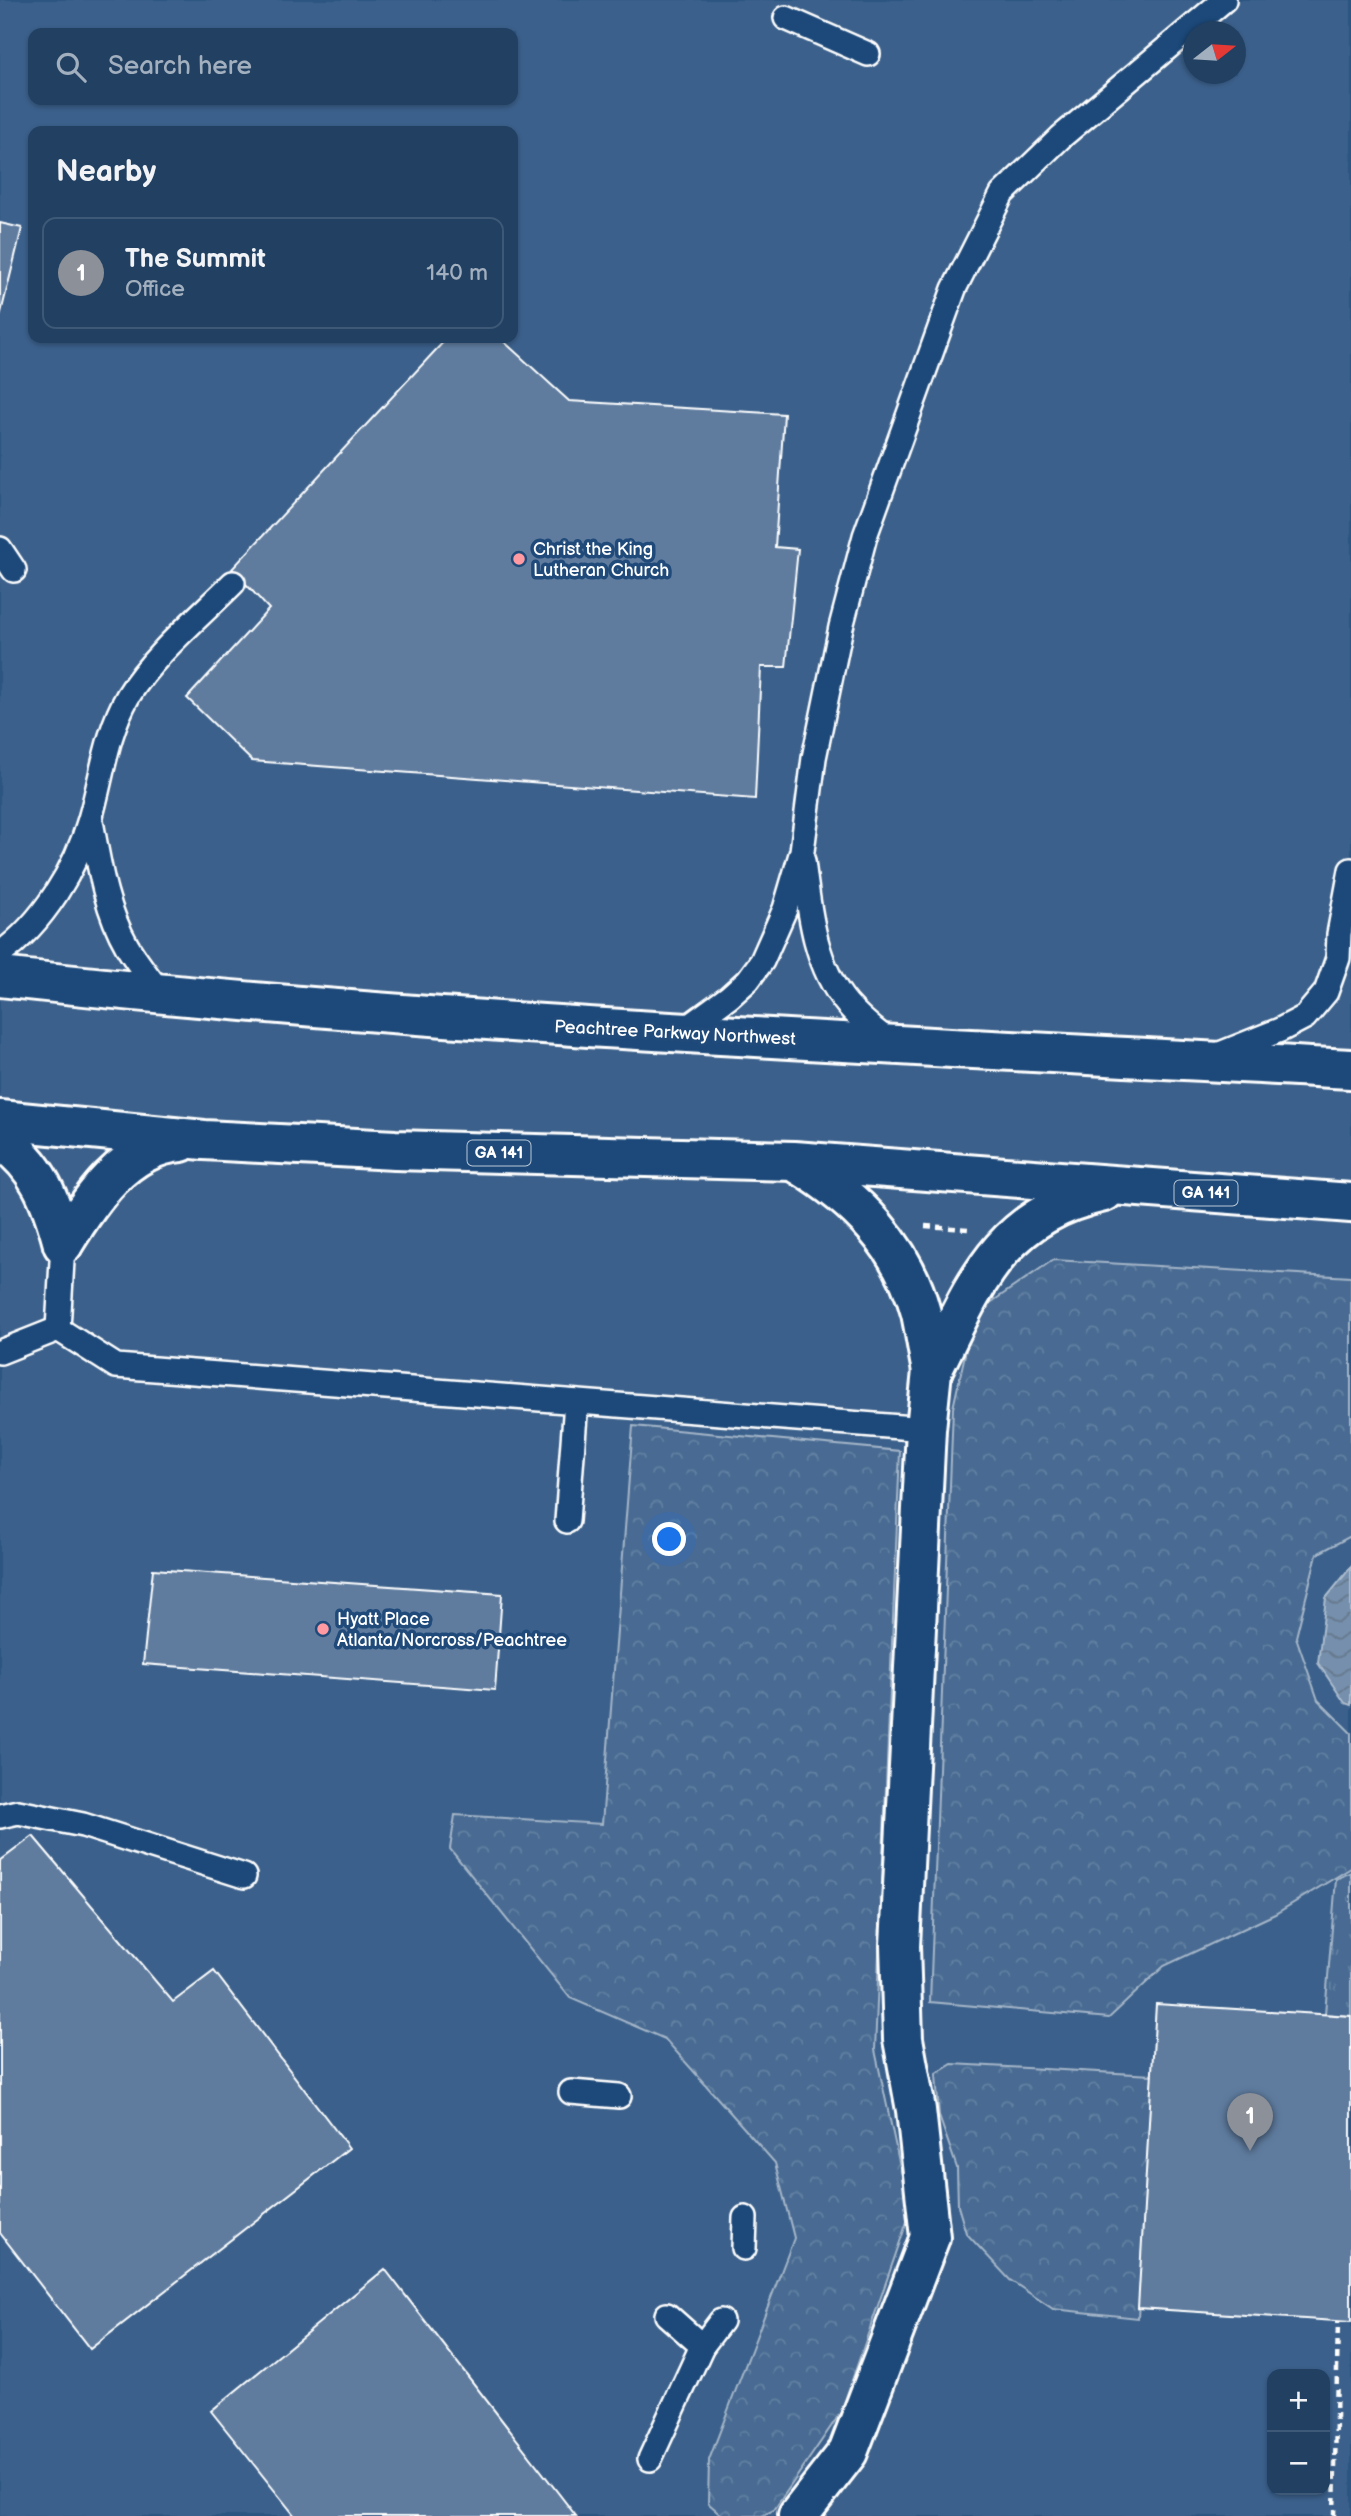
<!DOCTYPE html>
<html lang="en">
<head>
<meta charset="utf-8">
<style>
	:root { --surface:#214062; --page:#294768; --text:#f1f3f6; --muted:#a2afbe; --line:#3e5977; --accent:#8c9099 }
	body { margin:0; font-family:"Balsamiq Sans",sans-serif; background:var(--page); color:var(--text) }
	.controls { position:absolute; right:21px; bottom:21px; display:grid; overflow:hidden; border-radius:14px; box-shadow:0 2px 5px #0004 }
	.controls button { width:63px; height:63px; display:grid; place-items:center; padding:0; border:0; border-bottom:2px solid var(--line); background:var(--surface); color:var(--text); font:35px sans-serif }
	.compass { position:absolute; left:1183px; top:21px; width:63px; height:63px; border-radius:50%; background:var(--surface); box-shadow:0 2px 5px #0004; rotate:73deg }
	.you { position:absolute; left:670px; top:1540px; width:24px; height:24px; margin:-18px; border:5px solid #fff; border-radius:50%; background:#1a73e8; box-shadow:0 0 0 10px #1a73e833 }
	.badge { display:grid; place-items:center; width:46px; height:46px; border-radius:50%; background:var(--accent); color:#fff; font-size:23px; font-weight:700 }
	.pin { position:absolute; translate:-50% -58px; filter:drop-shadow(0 2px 4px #0008) }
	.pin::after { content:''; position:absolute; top:37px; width:24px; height:21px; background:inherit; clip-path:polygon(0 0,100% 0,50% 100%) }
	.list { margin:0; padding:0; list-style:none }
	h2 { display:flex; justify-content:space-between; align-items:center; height:91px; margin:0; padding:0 28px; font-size:30px }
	h2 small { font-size:23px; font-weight:400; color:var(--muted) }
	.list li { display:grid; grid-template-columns:46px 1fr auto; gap:21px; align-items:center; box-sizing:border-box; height:112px; margin:0 14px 14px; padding:0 14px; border:2px solid var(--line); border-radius:14px }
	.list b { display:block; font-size:26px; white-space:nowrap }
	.list p { margin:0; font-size:23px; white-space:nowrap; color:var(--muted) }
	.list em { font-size:23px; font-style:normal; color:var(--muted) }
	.icon { flex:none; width:38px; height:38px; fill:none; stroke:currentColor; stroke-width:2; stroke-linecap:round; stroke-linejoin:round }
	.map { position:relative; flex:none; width:1351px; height:2516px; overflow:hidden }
	.search { position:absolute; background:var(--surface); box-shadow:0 2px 5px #0004; left:28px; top:28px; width:490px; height:77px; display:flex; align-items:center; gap:18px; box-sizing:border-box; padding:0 24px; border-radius:14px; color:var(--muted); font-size:26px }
	.panel { position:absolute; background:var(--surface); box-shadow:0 2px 5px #0004; left:28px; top:126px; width:490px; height:217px; border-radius:14px }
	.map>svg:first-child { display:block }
	.built { fill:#3b618b; fill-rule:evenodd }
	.grass { fill:url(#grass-tufts); stroke:#a4b5c8; stroke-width:2 }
	.forest { fill:url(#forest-crowns); stroke:#a4b5c8; stroke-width:2 }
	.water { fill:url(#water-waves); stroke:#acbcce; stroke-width:2 }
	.building { fill:#5e7c9f; stroke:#fff; stroke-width:2 }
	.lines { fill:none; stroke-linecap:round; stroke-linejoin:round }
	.lane-casing { stroke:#fff; stroke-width:28 }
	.street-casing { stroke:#fff; stroke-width:44 }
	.highway-casing { stroke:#fff; stroke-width:44 }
	.path { stroke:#fff; stroke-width:4.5; stroke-dasharray:7 5; stroke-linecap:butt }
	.lane { stroke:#1f4a7a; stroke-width:23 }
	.street { stroke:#1f4a7a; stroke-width:38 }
	.highway { stroke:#1f4a7a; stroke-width:38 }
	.poi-dot { fill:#ff9aa2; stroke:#1f4a7a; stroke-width:2.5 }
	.labels { text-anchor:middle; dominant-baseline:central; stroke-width:7; stroke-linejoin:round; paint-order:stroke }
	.shield { fill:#1f4a7a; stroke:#bcc9d7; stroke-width:2 }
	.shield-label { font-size:16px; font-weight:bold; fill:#fff }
	.poi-label { font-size:18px; fill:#fff; stroke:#1f4a7a; text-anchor:start }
	.street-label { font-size:18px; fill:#fff; stroke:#1f4a7a }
</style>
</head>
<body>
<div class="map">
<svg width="1351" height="2516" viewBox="0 0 1351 2516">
	<defs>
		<pattern id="grass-tufts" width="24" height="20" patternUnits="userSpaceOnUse" patternTransform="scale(1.75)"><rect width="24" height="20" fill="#486b92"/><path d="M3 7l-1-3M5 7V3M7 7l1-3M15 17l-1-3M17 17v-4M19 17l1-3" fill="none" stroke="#6381a2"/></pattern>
		<pattern id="forest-crowns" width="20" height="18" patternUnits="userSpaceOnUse" patternTransform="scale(1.75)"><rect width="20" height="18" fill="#486b92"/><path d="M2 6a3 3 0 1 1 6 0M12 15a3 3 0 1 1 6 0" fill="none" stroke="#6381a2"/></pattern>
		<pattern id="water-waves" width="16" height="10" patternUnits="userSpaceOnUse" patternTransform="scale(1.75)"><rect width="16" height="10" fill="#748fad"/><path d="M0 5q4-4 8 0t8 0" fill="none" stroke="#66788b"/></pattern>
	</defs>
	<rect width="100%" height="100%" fill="#2c5582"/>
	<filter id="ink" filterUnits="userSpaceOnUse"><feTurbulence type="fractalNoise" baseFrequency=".0143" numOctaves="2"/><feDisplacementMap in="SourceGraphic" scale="14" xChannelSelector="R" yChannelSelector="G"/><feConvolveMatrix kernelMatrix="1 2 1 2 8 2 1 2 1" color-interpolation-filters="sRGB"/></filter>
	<g filter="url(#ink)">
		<path class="built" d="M0,0H1351V2516H0ZM1194,32H1236V74H1194ZM33,33H513V100H33ZM33,131H513V338H33ZM1272,2374H1325V2490H1272Z"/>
		<polygon class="grass" points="1351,1872 1351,2016 1325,2014 1336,1879"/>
		<g class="forest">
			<polygon points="1053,1260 1351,1277 1351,1536 1317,1554 1296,1637 1318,1700 1351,1733 1351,1868 1275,1914 1164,1966 1109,2018 930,2002 953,1408 974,1314"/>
			<polygon points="633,1426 900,1451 875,2050 910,2213 841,2412 774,2510 762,2516 723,2516 708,2503 709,2460 794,2238 775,2163 665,2039 570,1998 450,1849 455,1815 602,1824"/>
			<polygon points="952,2064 1152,2075 1138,2318 1053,2309 1010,2280 966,2233 958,2206 957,2168 939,2116 936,2074"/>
		</g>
		<polygon class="water" points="1351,1567 1351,1705 1345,1703 1318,1663 1326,1598"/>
		<g class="building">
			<polygon points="0,223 22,228 0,317"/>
			<polygon points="447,338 500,338 569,401 784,414 775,547 798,549 786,667 761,667 755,799 252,761 187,698 269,609 232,569"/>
			<polygon points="153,1569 502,1594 495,1690 143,1664"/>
			<polygon points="33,1836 173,2002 214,1971 349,2148 90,2349 0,2233 0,1861"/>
			<polygon points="1156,2004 1351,2016 1351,2322 1138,2308"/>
			<polygon points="385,2269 576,2516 295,2516 211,2411"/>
		</g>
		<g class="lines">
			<g class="lane-casing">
				<g id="lane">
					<polyline points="786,18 868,54"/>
					<polyline points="0,549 14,570"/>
					<path d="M91,821C99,864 105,908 127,946C137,963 150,979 162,995"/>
					<path d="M803,861C809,909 814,965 847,1004C860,1019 875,1031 891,1043"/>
					<path d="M0,954C43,923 76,869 90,819C102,778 106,734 128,696C153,655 199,617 233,583"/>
					<polyline points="681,1032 729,997 748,980 762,961 785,909 802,851 814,758 841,627 865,536 954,289 1002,194 1061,137 1224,0"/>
					<polyline points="1215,1056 1280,1030 1305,1017 1326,992 1338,958 1339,934 1351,870"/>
					<polyline points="58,1329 116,1366 926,1429"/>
					<polyline points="58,1329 63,1244"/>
					<polyline points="0,1352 58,1329"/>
					<polyline points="567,1521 576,1402"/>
					<polyline points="0,1816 18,1812 83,1825 244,1876"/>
					<polyline points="571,2092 619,2096"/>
					<polyline points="744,2248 745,2218"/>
					<polyline points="667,2315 702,2346 721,2321"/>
					<polyline points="650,2459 702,2346"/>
				</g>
			</g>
			<g class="street-casing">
				<polyline id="street" points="798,2516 848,2452 930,2237 916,2110 903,2039 900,1946 926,1429 932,1371"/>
			</g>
			<g class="highway-casing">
				<g id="highway">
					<path d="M0,977C449,1027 900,1044 1351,1069"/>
					<polyline points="0,1120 204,1140 395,1150 794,1161 1351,1203"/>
					<path d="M0,1140C38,1163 52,1203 63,1244"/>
					<path d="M799,1164C856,1199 903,1245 921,1313C925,1332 928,1352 932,1371"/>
					<path d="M63,1244C90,1200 125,1146 181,1142"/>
					<path d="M932,1371C975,1285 999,1215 1104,1192"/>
				</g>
			</g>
			<g class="path">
				<polyline points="925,1226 968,1229"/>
				<polyline points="1334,2516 1338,2321"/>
			</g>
			<use href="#lane" class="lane"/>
			<use href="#street" class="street"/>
			<use href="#highway" class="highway"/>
		</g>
	</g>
	<g class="poi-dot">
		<circle cx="519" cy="559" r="7"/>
		<circle cx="323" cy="1629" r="7"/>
	</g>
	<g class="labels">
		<g class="shield">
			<rect x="467.5" y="1140.5" width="63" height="25" rx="5"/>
			<rect x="1174.5" y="1180.5" width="63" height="25" rx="5"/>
		</g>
		<g class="shield-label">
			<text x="499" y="1153">GA 141</text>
			<text x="1206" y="1193">GA 141</text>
		</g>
		<g class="poi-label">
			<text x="533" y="549">Christ the King<tspan x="533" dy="21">Lutheran Church</tspan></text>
			<text x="337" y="1619">Hyatt Place<tspan x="337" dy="21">Atlanta/Norcross/Peachtree</tspan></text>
		</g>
		<g class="street-label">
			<text transform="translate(675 1033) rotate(3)">Peachtree Parkway Northwest</text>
		</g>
	</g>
</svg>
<div class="controls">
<button>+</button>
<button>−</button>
</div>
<svg class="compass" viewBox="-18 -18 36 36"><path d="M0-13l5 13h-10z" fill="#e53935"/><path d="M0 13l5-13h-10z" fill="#a2afbe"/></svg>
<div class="you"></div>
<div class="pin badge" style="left:1250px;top:2151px">1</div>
<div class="search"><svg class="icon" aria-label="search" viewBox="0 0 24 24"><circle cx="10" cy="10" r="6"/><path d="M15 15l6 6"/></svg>Search here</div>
<section class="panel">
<h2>Nearby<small></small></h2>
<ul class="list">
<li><span class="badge">1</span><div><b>The Summit</b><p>Office</p></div><em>140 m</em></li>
</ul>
</section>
</div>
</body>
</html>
